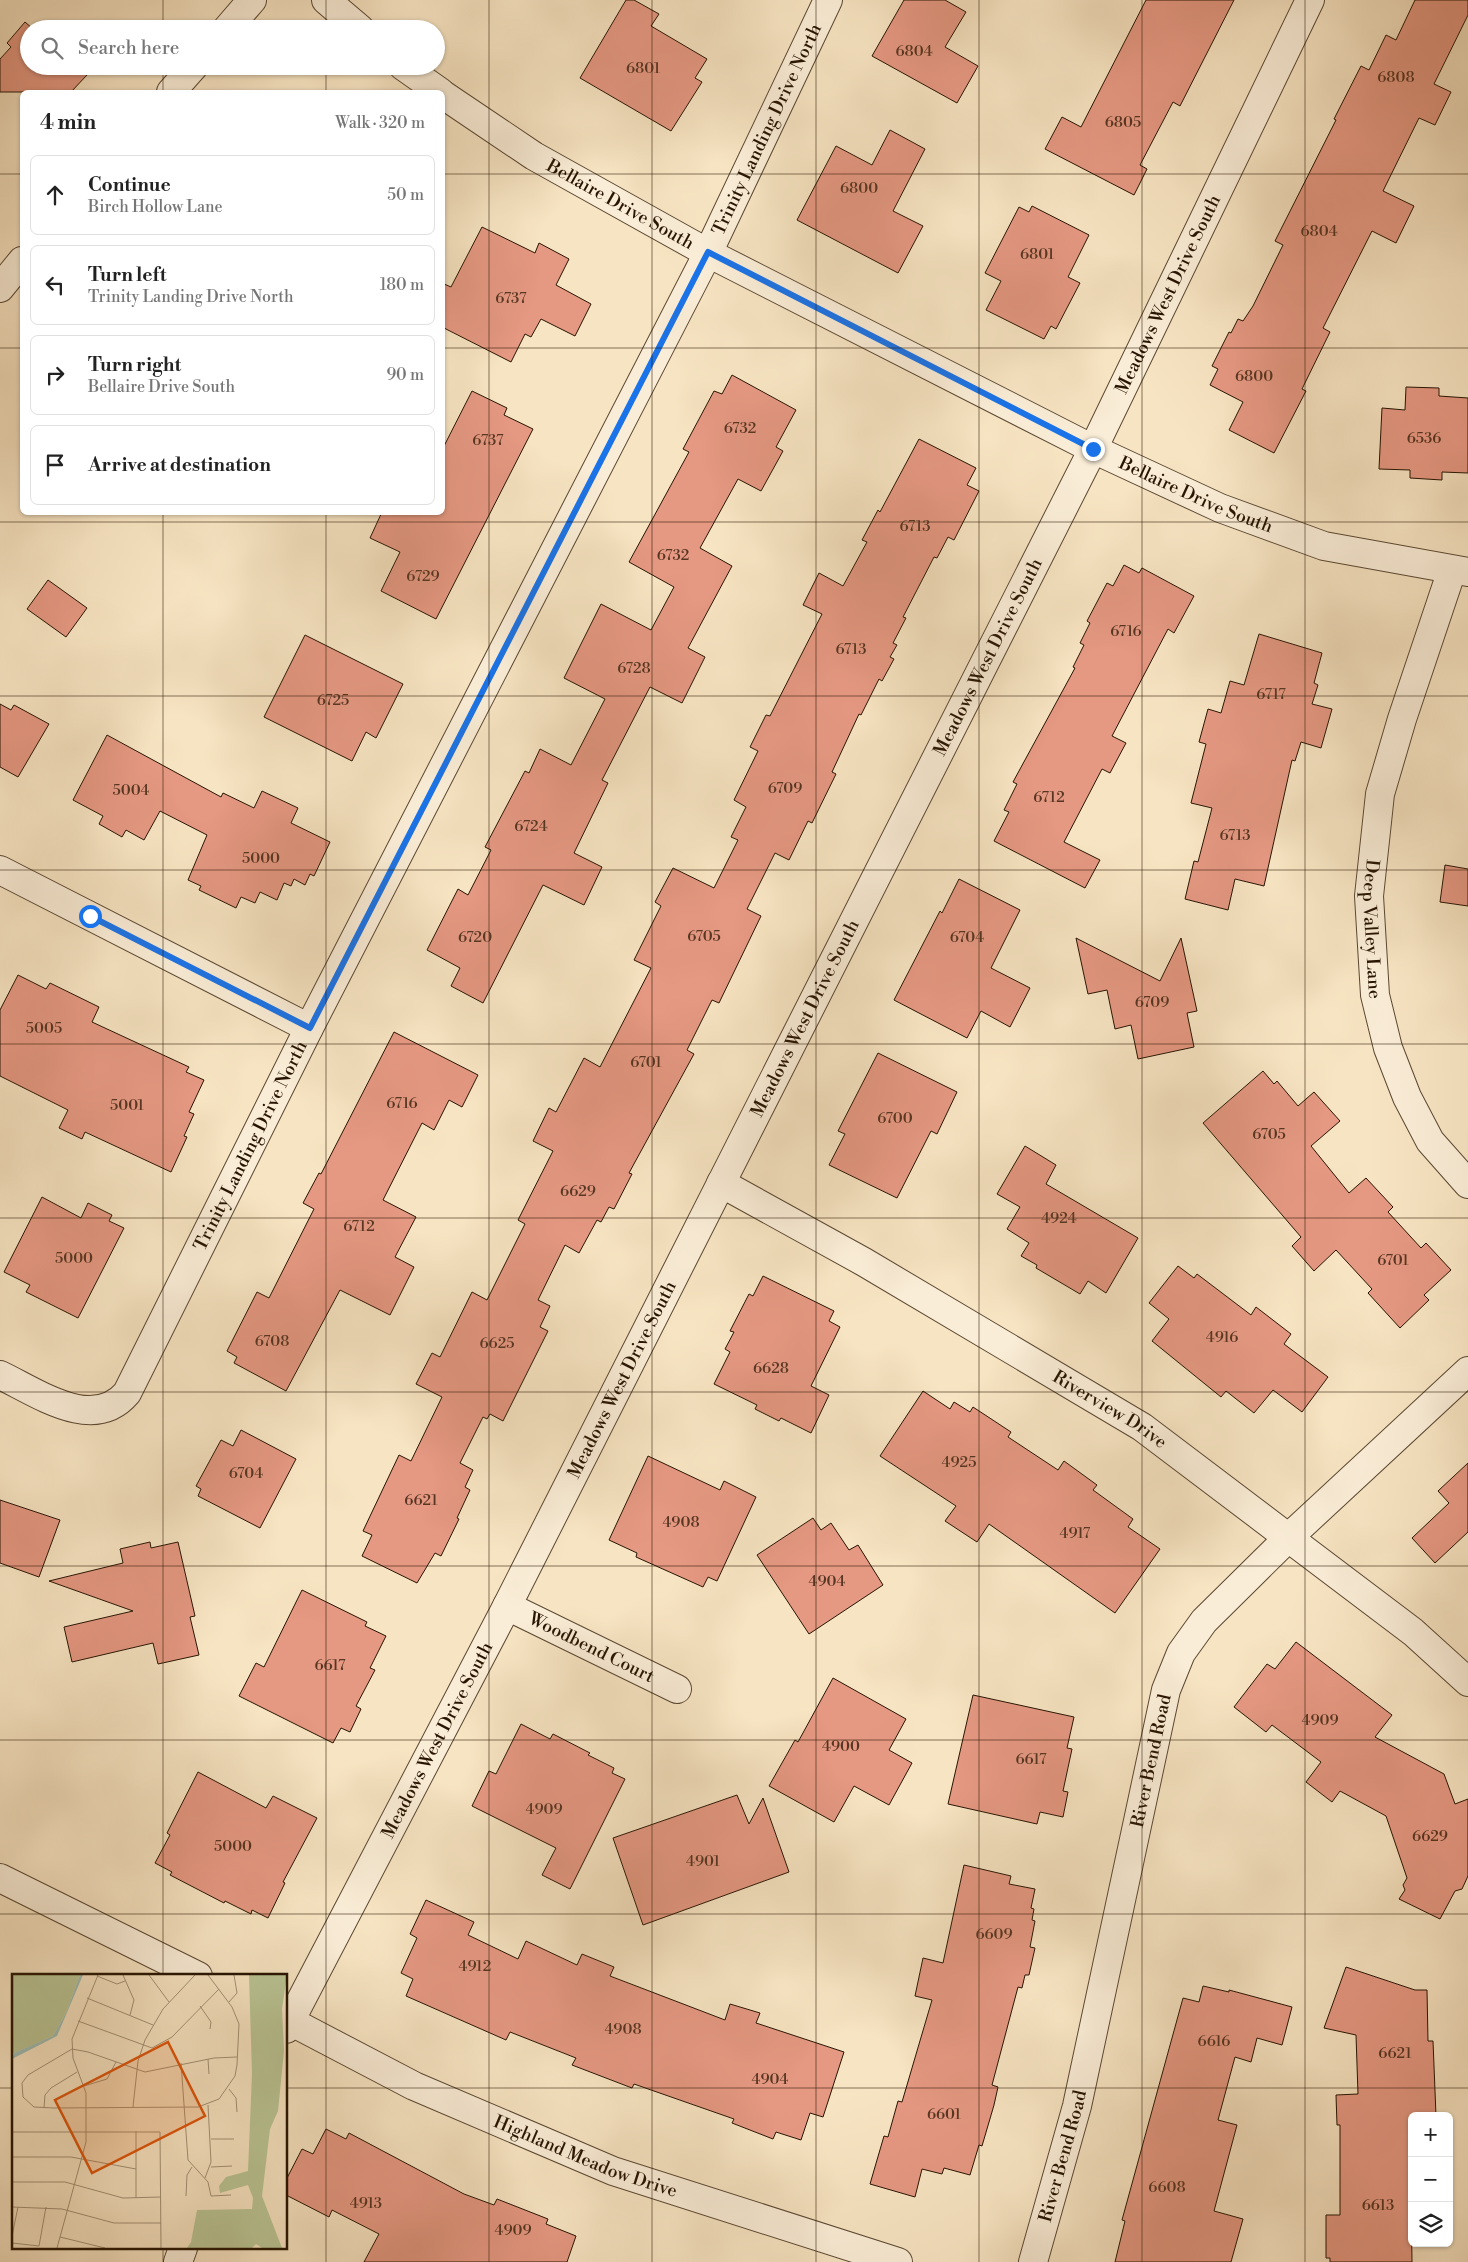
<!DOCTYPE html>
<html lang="en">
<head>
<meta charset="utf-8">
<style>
	:root { --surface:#fff; --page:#f2f2f2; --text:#222; --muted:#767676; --line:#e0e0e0 }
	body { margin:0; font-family:"Libre Bodoni",serif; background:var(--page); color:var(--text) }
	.controls { position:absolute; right:15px; bottom:15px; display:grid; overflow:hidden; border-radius:8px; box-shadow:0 1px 4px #0004 }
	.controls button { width:45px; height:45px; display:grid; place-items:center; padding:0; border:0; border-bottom:1px solid var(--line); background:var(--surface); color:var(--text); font:25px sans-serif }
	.stop { position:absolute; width:15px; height:15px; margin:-11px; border:4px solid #1a73e8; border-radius:50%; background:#fff }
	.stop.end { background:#1a73e8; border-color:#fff; box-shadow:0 1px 5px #0008 }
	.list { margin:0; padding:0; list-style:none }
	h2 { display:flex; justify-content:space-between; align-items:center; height:65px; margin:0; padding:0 20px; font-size:21px }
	h2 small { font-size:16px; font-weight:400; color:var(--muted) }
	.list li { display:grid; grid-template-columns:32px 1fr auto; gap:15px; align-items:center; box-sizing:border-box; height:80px; margin:0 10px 10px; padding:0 10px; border:1px solid var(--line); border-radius:8px }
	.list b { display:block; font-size:19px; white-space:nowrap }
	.list p { margin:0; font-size:16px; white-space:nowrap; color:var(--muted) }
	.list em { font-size:16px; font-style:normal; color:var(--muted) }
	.icon { flex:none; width:28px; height:28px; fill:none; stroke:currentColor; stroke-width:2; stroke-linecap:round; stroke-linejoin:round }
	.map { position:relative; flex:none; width:1468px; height:2262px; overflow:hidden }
	.search { position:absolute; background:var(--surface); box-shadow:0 1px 4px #0004; left:20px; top:20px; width:425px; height:55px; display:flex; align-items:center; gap:12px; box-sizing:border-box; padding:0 18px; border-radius:28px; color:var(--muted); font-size:19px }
	.panel { position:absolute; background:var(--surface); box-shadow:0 1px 4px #0004; left:20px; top:90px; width:425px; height:425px; border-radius:8px }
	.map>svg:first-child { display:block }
	.building { fill:#e59882; stroke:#271402 }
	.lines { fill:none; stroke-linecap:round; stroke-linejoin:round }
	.minor-casing { stroke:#5b4832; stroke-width:30 }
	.minor { stroke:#faedd7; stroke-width:28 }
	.route { stroke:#1a73e8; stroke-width:6 }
	.grid { fill:none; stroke:#271402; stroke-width:1; stroke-opacity:0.55 }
	.labels { text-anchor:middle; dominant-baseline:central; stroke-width:5; stroke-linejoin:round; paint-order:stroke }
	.number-label { font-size:15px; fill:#563522 }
	.street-label { font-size:18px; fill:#271402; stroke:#faedd7 }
	.inset-road { fill:none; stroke:#a49175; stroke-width:1 }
	.view { fill:#de560c; fill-opacity:0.15; stroke:#de560c; stroke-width:2.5 }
	.inset-edge { fill:none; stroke:#271402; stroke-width:2.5 }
</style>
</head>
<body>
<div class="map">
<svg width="1468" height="2262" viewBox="0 0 1468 2262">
	<rect width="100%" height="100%" fill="#f7e4c2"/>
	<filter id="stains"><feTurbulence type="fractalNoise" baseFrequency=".004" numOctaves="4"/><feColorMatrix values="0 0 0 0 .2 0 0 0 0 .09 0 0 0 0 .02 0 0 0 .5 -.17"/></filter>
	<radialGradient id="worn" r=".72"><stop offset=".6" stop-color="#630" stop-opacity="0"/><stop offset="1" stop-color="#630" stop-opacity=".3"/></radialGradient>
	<g class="building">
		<polygon points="626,0 634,0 659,14 651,26 707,59 695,78 702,82 671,131 580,78"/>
		<polygon points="904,0 945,0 966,12 945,47 978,66 957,103 872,56"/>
		<polygon points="1146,0 1234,0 1180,106 1173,102 1140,165 1147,169 1134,195 1045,149 1062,117 1081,127"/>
		<polygon points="1415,0 1468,0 1468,15 1434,84 1451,92 1435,125 1419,118 1383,191 1414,206 1396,243 1372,231 1323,328 1330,332 1302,389 1306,391 1274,453 1229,430 1243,402 1210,385 1218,369 1212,366 1229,332 1231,333 1238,319 1243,321 1253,306 1283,245 1275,241 1336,120 1334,119 1361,66 1369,70 1386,35 1396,40"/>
		<polygon points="25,22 33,29 29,29 29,66 76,66 87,75 71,92 0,92 0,59 11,47 7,43"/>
		<polygon points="890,130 925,149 893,211 923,226 898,273 797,220 836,146 872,165"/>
		<polygon points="1032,206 1089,235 1068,277 1080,283 1056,329 1051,326 1044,339 986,310 1001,281 985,273 1019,207 1029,212"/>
		<polygon points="482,227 535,253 539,243 569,259 556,285 591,304 575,336 541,319 531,337 525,334 511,362 442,327 442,283 451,287"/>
		<polygon points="732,375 796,410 776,447 783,451 761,491 738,479 700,548 732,566 688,648 705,657 682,703 650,687 602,780 608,783 574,853 602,867 584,905 543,885 483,1003 451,986 460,968 427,950 458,889 468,895 491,850 485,847 525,771 529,773 540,749 571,765 605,699 564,678 601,604 651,630 674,587 629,562 689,452 683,449 714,391 722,394"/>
		<polygon points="1406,387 1439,388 1439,396 1468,398 1468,473 1442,472 1442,480 1410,478 1410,470 1379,469 1382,408 1405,410"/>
		<polygon points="472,391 507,408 504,415 533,429 436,619 381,591 400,552 370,538 382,512 442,512 442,450"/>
		<polygon points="919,439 976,468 967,485 979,491 954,540 948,537 937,558 934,557 903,617 906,618 893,643 897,645 890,657 894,659 882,681 879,679 861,715 859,714 832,772 836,774 812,823 808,821 789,860 775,853 747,909 761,916 719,1003 712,1000 687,1050 694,1054 629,1173 632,1174 614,1209 609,1207 601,1222 597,1220 579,1253 565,1245 538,1300 550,1306 540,1327 548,1331 503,1421 490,1414 487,1419 483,1417 460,1463 473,1470 465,1487 470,1490 457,1518 459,1519 441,1556 435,1553 417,1583 362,1556 372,1535 363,1531 399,1455 411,1461 442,1397 416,1384 432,1353 440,1357 472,1292 487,1300 525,1224 518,1220 553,1151 533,1141 549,1108 556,1112 584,1058 600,1067 651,968 634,960 661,906 655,902 673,868 714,888 738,840 731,837 746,807 734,800 758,751 750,747 766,715 770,716 822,614 803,605 819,573 843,586 867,542 862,540 878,510 880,512"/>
		<polygon points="1124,565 1139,573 1142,568 1194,596 1174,633 1168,629 1112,736 1126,743 1110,773 1102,769 1064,842 1100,860 1085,888 994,841 1009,812 1004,810 1017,784 1013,782 1075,668 1073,667 1084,645 1080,643 1090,623 1087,621 1107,583 1113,586"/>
		<polygon points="48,580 87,608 66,637 27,609"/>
		<polygon points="1259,634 1322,653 1314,683 1318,685 1312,704 1332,709 1321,748 1301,742 1295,761 1292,760 1264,886 1235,879 1228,910 1185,899 1194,861 1198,862 1212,808 1191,803 1206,744 1199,742 1208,709 1221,713 1230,681 1244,685"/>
		<polygon points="305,635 403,684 376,738 366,732 352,761 264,717"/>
		<polygon points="0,704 11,710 14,705 49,724 18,777 0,767"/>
		<polygon points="107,735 221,797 223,793 254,808 262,791 298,808 291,823 330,842 314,876 310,874 305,885 294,879 291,886 284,883 277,900 260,892 255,903 241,897 236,908 199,890 201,886 188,880 207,835 160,811 144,840 126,830 122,837 99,824 103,816 73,800"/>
		<polygon points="1445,865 1468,869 1468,906 1440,902"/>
		<polygon points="959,879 1020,910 991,968 1030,988 1010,1027 981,1011 967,1038 894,1000 940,911 942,913"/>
		<polygon points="1076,938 1160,981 1181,938 1197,1011 1187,1013 1194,1047 1138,1059 1131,1025 1115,1029 1107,990 1088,994"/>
		<polygon points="18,975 46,989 50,983 99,1007 92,1022 189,1067 186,1072 204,1080 189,1112 194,1114 184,1136 187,1137 171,1172 85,1132 82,1139 59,1128 68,1110 0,1076 0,1010"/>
		<polygon points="394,1032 478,1075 462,1107 449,1100 434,1130 422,1123 383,1200 416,1217 395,1257 414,1267 390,1315 340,1290 286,1391 234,1363 237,1357 227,1351 257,1292 269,1298 314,1209 303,1203 319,1173 321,1174"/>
		<polygon points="878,1053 957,1092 937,1134 931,1131 897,1198 829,1165 845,1134 838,1131"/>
		<polygon points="1263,1071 1274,1084 1277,1081 1298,1106 1314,1092 1340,1121 1311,1146 1349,1193 1366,1178 1393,1207 1388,1212 1421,1248 1426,1243 1451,1270 1424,1295 1429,1300 1400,1328 1368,1293 1372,1289 1336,1250 1314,1271 1292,1246 1301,1237 1203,1123"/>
		<polygon points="1025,1146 1056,1165 1046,1184 1138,1238 1106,1293 1088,1281 1080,1294 1036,1268 1037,1265 1021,1256 1029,1243 1007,1229 1020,1207 997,1194"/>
		<polygon points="42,1197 81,1218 88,1203 112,1215 109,1221 124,1228 78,1318 26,1292 30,1285 4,1272"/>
		<polygon points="1178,1266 1194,1278 1197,1274 1251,1315 1256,1307 1291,1334 1284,1344 1328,1377 1302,1412 1273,1390 1254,1413 1226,1391 1221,1397 1152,1341 1169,1319 1149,1303"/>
		<polygon points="763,1276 834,1311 829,1321 840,1327 811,1386 829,1395 811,1433 781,1418 779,1421 755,1409 757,1405 714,1384 730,1352 725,1349 734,1332 730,1331 749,1294 753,1296"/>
		<polygon points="923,1391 950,1409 954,1402 970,1412 973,1407 1011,1432 1008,1437 1058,1470 1064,1461 1097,1485 1093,1490 1133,1519 1128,1527 1160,1549 1115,1613 989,1524 977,1542 945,1521 956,1506 880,1456"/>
		<polygon points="241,1430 296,1459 260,1528 198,1496 201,1489 196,1486 221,1440 233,1446"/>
		<polygon points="648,1456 720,1490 724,1481 756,1497 717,1581 708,1577 703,1587 636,1557 637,1553 609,1540"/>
		<polygon points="1468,1463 1468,1532 1435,1563 1412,1538 1449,1503 1438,1491"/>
		<polygon points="0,1500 60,1520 39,1577 0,1563"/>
		<polygon points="813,1518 821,1530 831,1523 849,1550 858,1545 883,1585 809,1634 757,1555"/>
		<polygon points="150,1542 151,1548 178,1542 195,1616 190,1617 199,1655 158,1664 153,1643 72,1662 64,1627 133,1611 49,1581 123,1563 120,1549"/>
		<polygon points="302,1590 367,1622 365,1626 386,1636 370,1668 375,1670 356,1706 361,1709 350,1732 341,1728 333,1743 239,1696 256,1663 264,1667"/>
		<polygon points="1296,1642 1392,1715 1375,1737 1444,1774 1455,1804 1468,1799 1468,1876 1462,1889 1455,1891 1440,1919 1399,1899 1405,1890 1403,1885 1407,1878 1386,1816 1340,1791 1332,1802 1306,1782 1321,1762 1272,1725 1266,1732 1234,1707 1267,1664 1275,1669"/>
		<polygon points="833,1678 906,1719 889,1750 912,1763 889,1805 854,1786 834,1822 769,1786 795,1740 798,1742"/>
		<polygon points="973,1695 1074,1717 1067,1748 1072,1749 1063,1791 1068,1792 1063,1817 1040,1812 1037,1824 948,1804"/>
		<polygon points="521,1724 550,1739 553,1734 590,1753 588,1755 614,1768 612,1773 625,1779 570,1889 542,1875 556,1848 472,1806 489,1771 496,1774"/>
		<polygon points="198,1772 266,1808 273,1796 317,1818 283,1882 285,1883 268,1918 252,1910 251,1914 225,1901 224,1903 170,1875 172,1872 155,1863 170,1835 167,1833"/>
		<polygon points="737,1795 749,1824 763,1798 789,1872 643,1925 613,1838"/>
		<polygon points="964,1865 1011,1876 1009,1884 1035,1889 1031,1908 1034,1909 1032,1920 1035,1921 1030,1947 1035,1948 1029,1975 1025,1975 1022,1988 1018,1987 992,2085 998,2087 994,2105 982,2146 979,2145 970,2175 944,2168 942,2174 922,2169 915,2197 870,2184 884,2136 888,2137 898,2101 902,2102 932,2000 915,1996 923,1958 943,1963"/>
		<polygon points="426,1900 474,1922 468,1935 518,1959 526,1941 577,1965 582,1954 614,1967 610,1976 725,2020 730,2004 760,2013 756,2023 844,2052 823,2117 810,2113 801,2140 776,2132 773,2139 732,2123 734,2119 634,2084 632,2088 572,2065 576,2058 510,2032 506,2040 406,1996 413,1979 401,1973 417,1938 410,1934"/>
		<polygon points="1346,1967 1415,1990 1427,1990 1428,2041 1433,2041 1436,2116 1412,2116 1410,2124 1412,2262 1330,2262 1330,2258 1326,2258 1326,2215 1340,2215 1340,2125 1337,2125 1336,2095 1358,2094 1356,2035 1324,2028"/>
		<polygon points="1203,1986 1229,1992 1229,1990 1292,2007 1282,2045 1257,2038 1251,2062 1235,2057 1218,2120 1237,2125 1214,2211 1243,2219 1231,2262 1115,2262 1125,2221 1122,2220 1183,1998 1199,2002"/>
		<polygon points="326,2129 346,2139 349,2133 464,2194 494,2205 497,2199 548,2219 546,2224 576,2236 567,2262 364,2262 379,2234 332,2210 329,2217 286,2195 286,2180 302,2149 313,2154"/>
	</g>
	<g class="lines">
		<g class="minor-casing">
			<g id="minor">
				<polyline points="326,0 360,29"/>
				<polyline points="227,29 252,0"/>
				<polyline points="403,66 440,92"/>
				<polyline points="171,92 194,66"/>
				<path id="s1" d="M442,94L534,156L708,253L1093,449L1220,508L1324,546L1468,572"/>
				<polyline points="0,288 22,261"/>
				<path id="s2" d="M1452,570L1402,719L1380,794L1369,896L1375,995L1388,1048L1407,1097L1430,1141L1468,1184"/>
				<polyline points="0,870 309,1028"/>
				<path id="s3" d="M721,1183L864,1262L1142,1427L1413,1632L1468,1682"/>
				<path id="s4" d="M0,1375C38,1393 93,1433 127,1393L309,1028L708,253L828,0"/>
				<path id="s5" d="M507,1606L677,1689"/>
				<polyline points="0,1878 198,1976"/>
				<path id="s6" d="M286,2019L414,2086L613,2171L898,2262"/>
				<path id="s7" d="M286,2029L507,1606L1093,449L1310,0"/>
				<polyline points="178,2262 183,2248"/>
				<path id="s8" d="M1033,2262L1077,2106L1166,1690L1181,1653L1204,1621L1288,1538L1468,1371"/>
			</g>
		</g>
		<use href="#minor" class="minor"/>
	</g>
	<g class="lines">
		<polyline class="route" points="90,916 310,1028 708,252 1093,449"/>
	</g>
	<path class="grid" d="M163,0V29M326,0V29M489,0V2262M652,0V2262M816,0V2262M979,0V2262M1142,0V2262M1305,0V2262M163,66V92M326,66V92M0,174H22M442,174H1468M0,348H22M442,348H1468M163,512V1976M326,512V2262M0,522H1468M0,696H1468M0,870H1468M0,1044H1468M0,1218H1468M0,1392H1468M0,1566H1468M0,1740H1468M0,1914H1468M0,2088H14M286,2088H1468M163,2248V2262"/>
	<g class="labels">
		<g class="number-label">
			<text x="914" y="51">6804</text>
			<text x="643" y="68">6801</text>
			<text x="1396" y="77">6808</text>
			<text x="1123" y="122">6805</text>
			<text x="859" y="188">6800</text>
			<text x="1319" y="231">6804</text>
			<text x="1037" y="254">6801</text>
			<text x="511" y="298">6737</text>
			<text x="1254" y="376">6800</text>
			<text x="740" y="428">6732</text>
			<text x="1424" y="438">6536</text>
			<text x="488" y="440">6737</text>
			<text x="915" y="526">6713</text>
			<text x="673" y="555">6732</text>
			<text x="423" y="576">6729</text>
			<text x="1126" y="631">6716</text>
			<text x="851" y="649">6713</text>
			<text x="634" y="668">6728</text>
			<text x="1271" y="694">6717</text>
			<text x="333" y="700">6725</text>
			<text x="785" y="788">6709</text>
			<text x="131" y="790">5004</text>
			<text x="1049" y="797">6712</text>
			<text x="531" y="826">6724</text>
			<text x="1235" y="835">6713</text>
			<text x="261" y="858">5000</text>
			<text x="704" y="936">6705</text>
			<text x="475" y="937">6720</text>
			<text x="967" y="937">6704</text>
			<text x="1152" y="1002">6709</text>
			<text x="44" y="1028">5005</text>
			<text x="646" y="1062">6701</text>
			<text x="402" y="1103">6716</text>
			<text x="127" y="1105">5001</text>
			<text x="895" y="1118">6700</text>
			<text x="1269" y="1134">6705</text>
			<text x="578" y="1191">6629</text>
			<text x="1059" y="1218">4924</text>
			<text x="359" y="1226">6712</text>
			<text x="74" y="1258">5000</text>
			<text x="1393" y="1260">6701</text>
			<text x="1222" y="1337">4916</text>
			<text x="272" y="1341">6708</text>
			<text x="497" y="1343">6625</text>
			<text x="771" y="1368">6628</text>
			<text x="959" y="1462">4925</text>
			<text x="246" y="1473">6704</text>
			<text x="421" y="1500">6621</text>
			<text x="681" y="1522">4908</text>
			<text x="1075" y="1533">4917</text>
			<text x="827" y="1581">4904</text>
			<text x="330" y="1665">6617</text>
			<text x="1320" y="1720">4909</text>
			<text x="841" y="1746">4900</text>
			<text x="1031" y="1759">6617</text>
			<text x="544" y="1809">4909</text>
			<text x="1430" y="1836">6629</text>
			<text x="233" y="1846">5000</text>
			<text x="703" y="1861">4901</text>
			<text x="994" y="1934">6609</text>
			<text x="475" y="1966">4912</text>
			<text x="623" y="2029">4908</text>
			<text x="1214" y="2041">6616</text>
			<text x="1395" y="2053">6621</text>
			<text x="770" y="2079">4904</text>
			<text x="944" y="2114">6601</text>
			<text x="1167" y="2187">6608</text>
			<text x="366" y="2203">4913</text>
			<text x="1378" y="2205">6613</text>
			<text x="513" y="2230">4909</text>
		</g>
		<g class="street-label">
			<text stroke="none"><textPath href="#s4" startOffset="1556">Trinity Landing Drive North</textPath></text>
			<text stroke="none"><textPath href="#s1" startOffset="210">Bellaire Drive South</textPath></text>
			<text stroke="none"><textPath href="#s7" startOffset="1946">Meadows West Drive South</textPath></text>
			<text stroke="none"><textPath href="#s1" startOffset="855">Bellaire Drive South</textPath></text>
			<text stroke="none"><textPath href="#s7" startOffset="1541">Meadows West Drive South</textPath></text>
			<text stroke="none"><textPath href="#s2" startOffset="371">Deep Valley Lane</textPath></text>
			<text stroke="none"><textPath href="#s7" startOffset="1136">Meadows West Drive South</textPath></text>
			<text stroke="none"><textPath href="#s4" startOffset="416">Trinity Landing Drive North</textPath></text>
			<text stroke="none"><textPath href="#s7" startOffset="731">Meadows West Drive South</textPath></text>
			<text stroke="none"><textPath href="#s3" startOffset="450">Riverview Drive</textPath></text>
			<text stroke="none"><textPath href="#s5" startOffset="94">Woodbend Court</textPath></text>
			<text stroke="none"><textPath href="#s7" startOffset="326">Meadows West Drive South</textPath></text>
			<text stroke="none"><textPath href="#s8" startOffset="515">River Bend Road</textPath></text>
			<text stroke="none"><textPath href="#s6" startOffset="330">Highland Meadow Drive</textPath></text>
			<text stroke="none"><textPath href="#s8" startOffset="110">River Bend Road</textPath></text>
		</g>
	</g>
	<g transform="translate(12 1974)">
		<rect width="275" height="275" fill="#f7e4c2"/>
		<path d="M0,1H68L54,39L41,62L0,80ZM237,1H275L270,35L272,77L266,137L258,155L250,222L270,274H250L244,270L240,274H175L179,268L185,236L240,235L241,224L236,211L208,219L207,212L214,203L236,197L240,100Z" fill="#bac595"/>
		<path d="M68,1H71L45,62L0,85L2,79L41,62L54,39Z" fill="#9dbeb6"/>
		<path class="inset-road" d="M111,1L122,26L118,41M137,1L157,28M196,1L220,33L227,50L225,91L223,102L207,125L186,133L42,134L22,133L11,123L10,109L16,101L60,75L76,78L133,98L202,84L225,83M85,2L105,10L113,7M75,24L141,51M217,28L225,19L222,1M188,32L199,48L198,55M66,47L140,74L160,63L207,15M196,85L197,100M169,89L176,186L196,208L199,222L219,221M72,112L95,105L104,88M217,115L224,124L225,138M121,133L126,87L133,66L151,35L183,1M32,134L33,121L39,114L65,98M0,158H148L149,274M199,165H222M0,183H59L124,195M199,193L220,192M193,204L199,188L196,131M0,208H53L111,224L149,223M174,222L175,201L180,193M124,224V157M0,233L50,235L102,249H149M0,262L6,233M48,263L93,274M0,269L27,272L34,233M45,274L74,168V119L61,84L60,65L86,1"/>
		<path class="view" d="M156,68L193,142L80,199L43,126Z"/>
		<rect width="275" height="275" class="inset-edge"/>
	</g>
	<rect width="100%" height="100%" filter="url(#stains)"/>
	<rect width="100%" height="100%" fill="url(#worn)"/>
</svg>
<div class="controls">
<button>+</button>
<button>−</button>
<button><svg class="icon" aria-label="layers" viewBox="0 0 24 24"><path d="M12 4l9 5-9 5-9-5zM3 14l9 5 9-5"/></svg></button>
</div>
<div class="stop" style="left:90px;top:916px"></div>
<div class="stop end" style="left:1093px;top:449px"></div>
<div class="search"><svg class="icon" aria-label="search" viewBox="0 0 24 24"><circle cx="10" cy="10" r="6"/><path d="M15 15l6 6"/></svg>Search here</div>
<section class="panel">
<h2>4 min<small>Walk · 320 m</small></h2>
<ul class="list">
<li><svg class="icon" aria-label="ahead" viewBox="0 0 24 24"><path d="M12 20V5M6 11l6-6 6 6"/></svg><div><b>Continue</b><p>Birch Hollow Lane</p></div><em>50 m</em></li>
<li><svg class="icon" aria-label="left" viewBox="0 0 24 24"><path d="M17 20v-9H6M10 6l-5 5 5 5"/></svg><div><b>Turn left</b><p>Trinity Landing Drive North</p></div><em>180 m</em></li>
<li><svg class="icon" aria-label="right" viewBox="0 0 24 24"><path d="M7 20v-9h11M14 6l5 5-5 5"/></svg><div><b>Turn right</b><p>Bellaire Drive South</p></div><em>90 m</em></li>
<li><svg class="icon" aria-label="arrive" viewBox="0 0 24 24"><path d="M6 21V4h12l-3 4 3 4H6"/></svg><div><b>Arrive at destination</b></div></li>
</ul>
</section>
</div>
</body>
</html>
